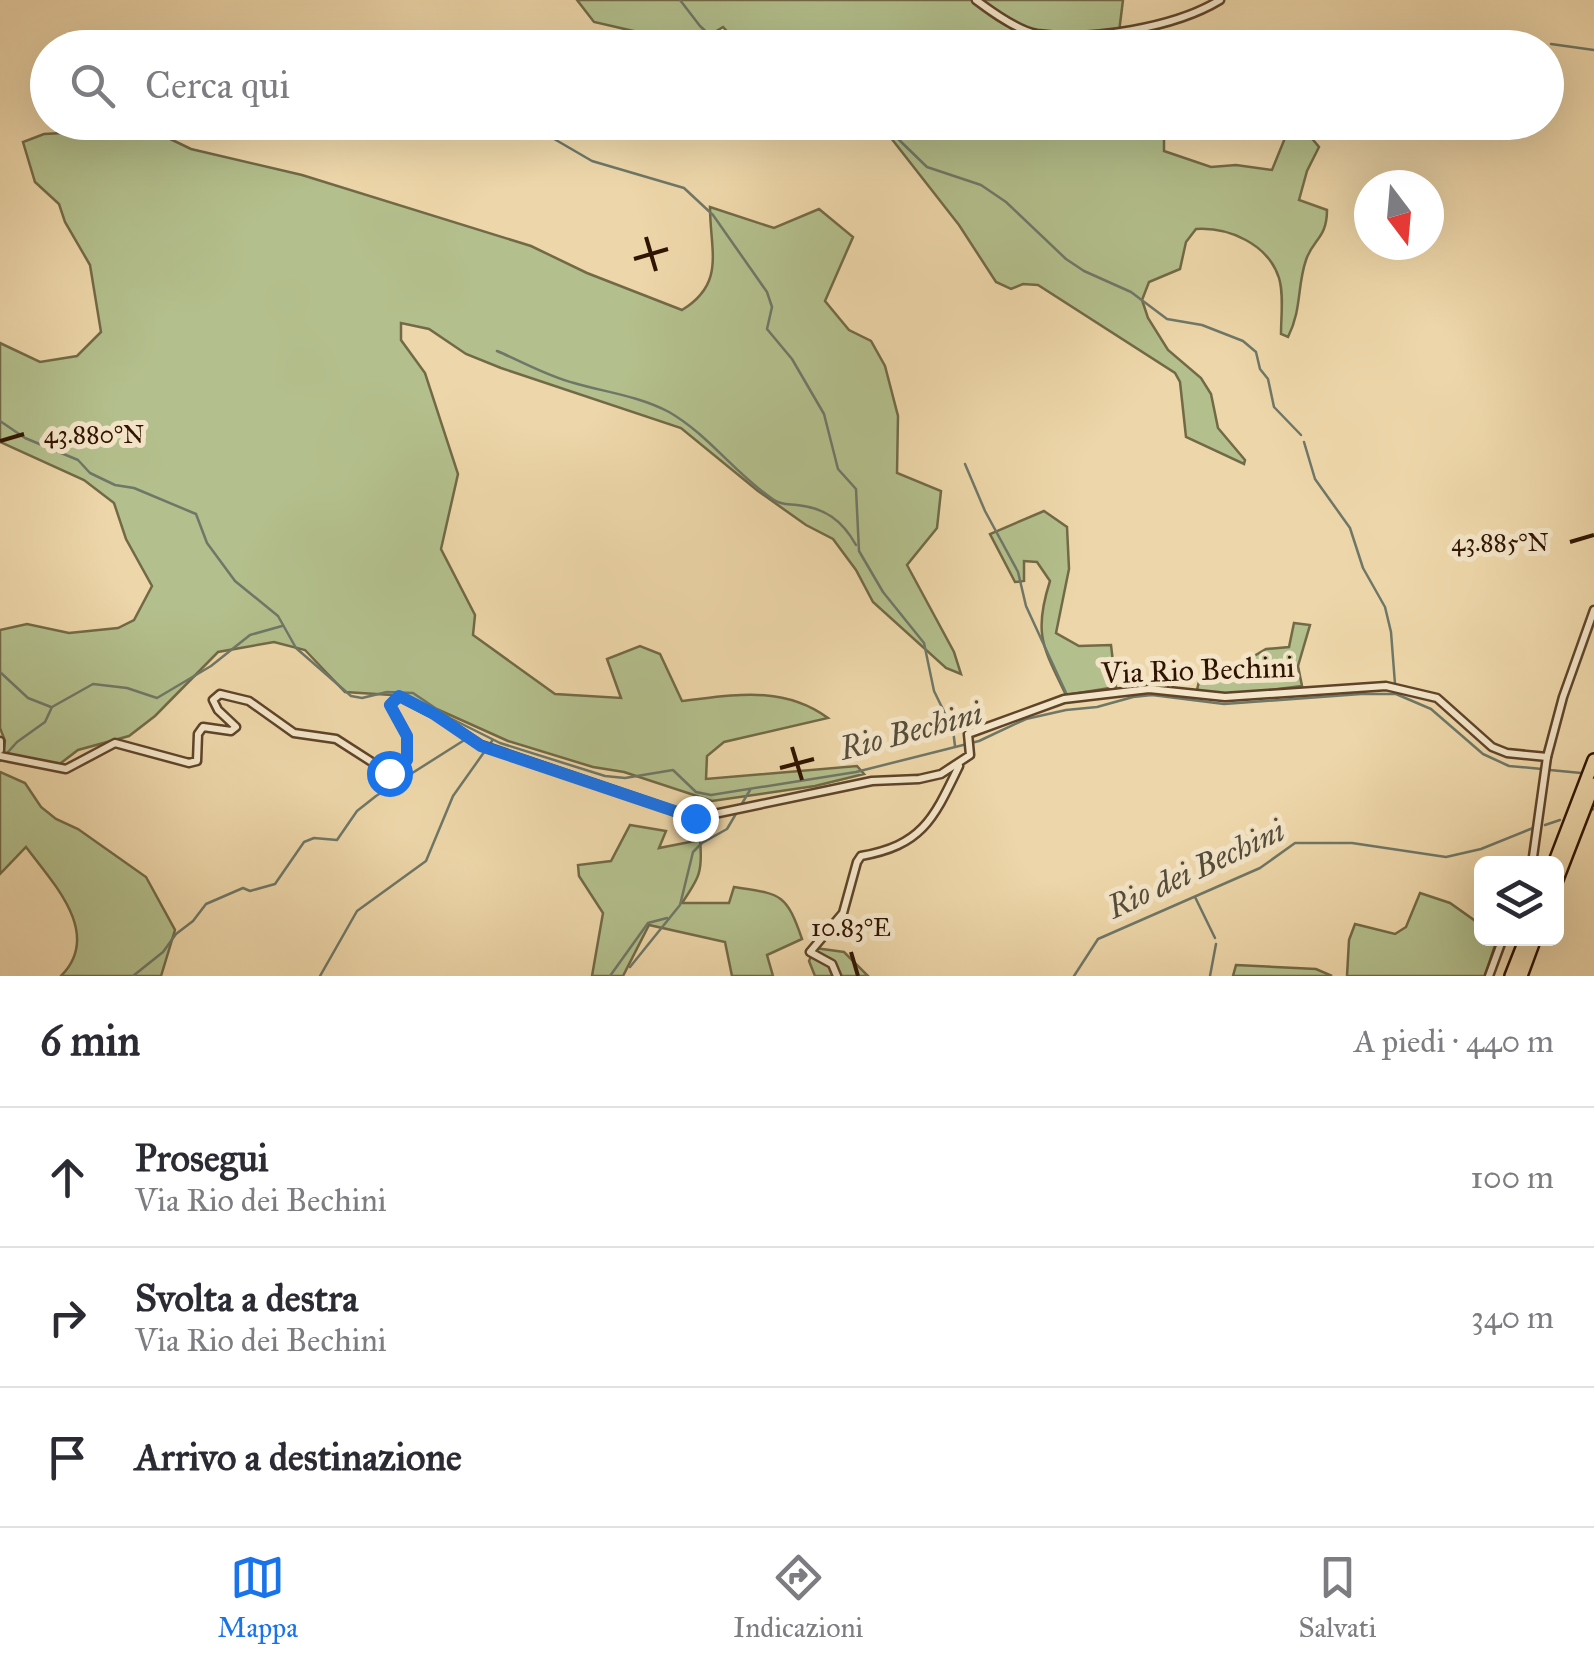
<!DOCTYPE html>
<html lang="it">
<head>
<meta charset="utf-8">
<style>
	:root { --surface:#fff; --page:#f7f7f7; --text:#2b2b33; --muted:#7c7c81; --line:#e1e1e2; --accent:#1a73e8 }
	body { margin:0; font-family:"IM FELL Great Primer",serif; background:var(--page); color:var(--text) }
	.controls { position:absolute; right:30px; bottom:30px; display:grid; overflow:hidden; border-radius:15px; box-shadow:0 10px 40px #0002 }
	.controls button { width:90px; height:90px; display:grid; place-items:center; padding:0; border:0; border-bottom:2px solid var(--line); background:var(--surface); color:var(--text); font:50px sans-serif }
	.compass { position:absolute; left:1354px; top:170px; width:90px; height:90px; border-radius:50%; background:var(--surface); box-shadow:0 10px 40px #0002; rotate:164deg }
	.stop { position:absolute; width:30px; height:30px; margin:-22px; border:8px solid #1a73e8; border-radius:50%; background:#fff }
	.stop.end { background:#1a73e8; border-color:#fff; box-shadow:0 2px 10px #0008 }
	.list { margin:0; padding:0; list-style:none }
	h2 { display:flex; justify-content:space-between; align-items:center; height:130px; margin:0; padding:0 40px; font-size:42px }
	h2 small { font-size:32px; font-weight:400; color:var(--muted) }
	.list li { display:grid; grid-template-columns:65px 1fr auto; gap:30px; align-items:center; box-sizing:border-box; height:140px; padding:0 40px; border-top:2px solid var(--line) }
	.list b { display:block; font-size:38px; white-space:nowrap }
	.list p { margin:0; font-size:32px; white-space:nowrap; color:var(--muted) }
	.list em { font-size:32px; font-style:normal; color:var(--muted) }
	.icon { flex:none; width:55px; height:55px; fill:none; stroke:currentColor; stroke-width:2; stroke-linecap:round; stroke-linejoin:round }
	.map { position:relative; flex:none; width:1594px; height:976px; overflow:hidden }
	.search { position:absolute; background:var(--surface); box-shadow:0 10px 40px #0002; left:30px; right:30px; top:30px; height:110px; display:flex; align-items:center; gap:25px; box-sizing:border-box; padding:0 35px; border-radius:55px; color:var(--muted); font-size:38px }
	.sheet { height:550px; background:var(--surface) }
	nav { display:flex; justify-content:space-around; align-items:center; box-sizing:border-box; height:140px; border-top:2px solid var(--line); background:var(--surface); font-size:28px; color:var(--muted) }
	nav a { display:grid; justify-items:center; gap:5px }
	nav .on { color:var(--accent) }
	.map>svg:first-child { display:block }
	.green { fill:#b3bf8c; stroke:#726946; stroke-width:2.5 }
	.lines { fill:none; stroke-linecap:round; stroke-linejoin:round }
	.stream { stroke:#6f7767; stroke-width:2.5 }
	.street-casing { stroke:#5f442a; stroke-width:11 }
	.highway-casing { stroke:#301300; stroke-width:16 }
	.street { stroke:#f3e4c7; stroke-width:6 }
	.highway { stroke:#edd6a9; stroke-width:11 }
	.route { stroke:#1a73e8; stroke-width:12 }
	.ticks { fill:none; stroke:#301300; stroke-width:4 }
	.labels { text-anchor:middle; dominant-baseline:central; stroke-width:10; stroke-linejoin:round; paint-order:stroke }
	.street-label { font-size:30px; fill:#301300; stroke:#f3e4c7 }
	.water-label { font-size:32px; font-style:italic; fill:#554d3c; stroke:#f3e4c7 }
	.ticks-label { font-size:25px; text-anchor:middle; fill:#301300; stroke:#f3e4c7; stroke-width:10; stroke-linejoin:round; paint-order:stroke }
</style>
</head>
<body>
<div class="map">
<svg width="1594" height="976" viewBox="0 0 1594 976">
	<rect width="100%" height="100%" fill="#edd6a9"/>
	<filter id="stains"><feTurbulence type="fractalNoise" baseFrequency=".002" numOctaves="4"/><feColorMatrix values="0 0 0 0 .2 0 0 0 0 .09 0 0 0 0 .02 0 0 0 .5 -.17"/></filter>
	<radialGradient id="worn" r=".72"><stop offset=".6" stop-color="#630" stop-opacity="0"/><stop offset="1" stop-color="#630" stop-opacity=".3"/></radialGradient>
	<g class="green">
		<polygon points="577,0 1123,0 1117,48 742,47 723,27 690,47 657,47 642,33 594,22"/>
		<path d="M99,123H137L191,149L302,175L531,246L587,273L682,310C726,283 710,251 710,207L774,228L819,209L853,237L825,301L849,330L871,341L885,366L898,416L897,473L941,491L937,528L907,565L954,652L961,674L946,668L873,602L856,570L833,539L806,525L758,491L681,428L501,368L466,354L429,329L401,323V340L425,373L458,474L441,549L475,615L473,635L555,694L621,698L607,659L640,646L660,654L682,701C734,695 783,685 828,718L724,742L707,756L706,779L857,766L864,774L815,786L712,801L624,772L593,767L508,741L439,710L392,695L345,692L305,650L274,642L218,652L155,716L129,736L78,750L57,766L3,754L5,741L0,728V630L27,624L69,633L118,628L134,620L152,586L126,539L114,503L84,480L0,442V343L40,362L77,356L101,332L90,265L65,222L59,204L35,182L23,142L44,134L101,131Z"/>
		<path d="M865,123H1213L1211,132L1164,134V151L1211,167L1236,165L1272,170L1285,138L1286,123H1299L1319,147L1307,171L1299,200L1327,210C1327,238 1313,239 1306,260C1297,286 1302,309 1288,337L1281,334C1281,316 1284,294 1279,278C1268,244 1229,227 1196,229L1186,242L1180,269L1149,282L1142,300L1148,318L1168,350L1201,378L1211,394L1218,428L1245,460L1244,464L1186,437L1180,382L1175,373L1038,285L1023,284L1011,289L996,282L959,225L884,129Z"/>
		<path d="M1044,511L1067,527L1069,569L1056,633L1079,646L1111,645L1116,687L1066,695C1043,647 1033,634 1050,581L1037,562L1024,561V581L1015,582L990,534Z"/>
		<polygon points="1294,623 1310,625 1298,666 1302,686 1228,695 1197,690 1200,677 1209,671 1252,662 1254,656 1266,649 1289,647"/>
		<path d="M0,772L25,783L41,807L56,819L78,829L146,877L175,930L161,976H61C103,934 53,883 26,847L0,874Z"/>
		<path d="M630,825L666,831L659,848L700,840C703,872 699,878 682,903H729L734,887C780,894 786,892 802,939L767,955L773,976H732L725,942L649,925L623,976H592L603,913L579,876L578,865L611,861Z"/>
		<polygon points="1420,893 1450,903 1481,925 1482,938 1497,939 1485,976 1347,976 1349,940 1355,924 1395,934 1406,927"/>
		<polygon points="815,948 844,952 868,976 815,976 809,961"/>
		<polygon points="1236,965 1316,969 1332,976 1233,976"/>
	</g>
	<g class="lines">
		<g class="stream">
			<polyline points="680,0 700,26 724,48"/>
			<polyline points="1551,44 1594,50"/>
			<polyline points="525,122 592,161 684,188 713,215 767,292 772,307 767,329 792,359 824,414 838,469 856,489 859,551 883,592 924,643 934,691 953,730 955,746"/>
			<polyline points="859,122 894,135 927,167 981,185 1006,202 1066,259 1084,271 1131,292 1167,319 1202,325 1243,341 1256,352 1260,369 1268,379 1274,407 1301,435"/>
			<path d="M497,351C521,361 547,376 574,383C605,392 639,396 669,412C709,435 736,475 774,500C781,505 789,504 797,505C825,508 842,520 856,545"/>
			<polyline points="0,421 25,438 78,460 90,473 115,485 134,488 196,514 207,543 235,581 278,616 296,648 351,696 362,698 387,692 413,693 450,718 500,743 605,776 625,778 673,770 696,792 711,795 856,772 979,741 1026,719 1066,710 1097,707 1133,697 1152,695 1224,704 1361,694 1396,694 1431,709 1483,754 1509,766 1542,769"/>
			<polyline points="1304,442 1315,479 1350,528 1363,568 1385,607 1391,632 1395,684"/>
			<polyline points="965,464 985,511 1018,572 1026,606 1067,695"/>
			<polyline points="0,672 28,698 51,707"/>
			<polyline points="0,761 17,742 45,722 52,707 93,684 127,688 157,698 211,666 250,635 282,626"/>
			<polyline points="1550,770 1581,773"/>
			<polyline points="1591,810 1594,809"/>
			<polyline points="1545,825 1560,820"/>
			<polyline points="1195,897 1215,938"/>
			<polyline points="630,967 680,905 693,852 702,843 727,829 750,790"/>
			<polyline points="133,976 163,952 176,934 193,921 206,904 243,888 250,891 275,884 304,842 314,838 337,840 357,811 376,796 466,739"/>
			<polyline points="320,976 357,911 426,861 453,796 492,741"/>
			<polyline points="610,976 648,923 667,918"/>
			<polyline points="1074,976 1098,939 1260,868 1295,843 1352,843 1446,857 1481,849 1533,828"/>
			<polyline points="1210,976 1216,944"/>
		</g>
		<g class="street-casing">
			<g id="street">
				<path d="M976,0C992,12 1018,31 1037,34C1091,41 1174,28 1220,0"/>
				<polyline points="0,741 0,750"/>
				<polyline points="0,756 66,769 115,743 189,763 197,761 198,734 203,727 231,731 236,727 218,710 213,700 220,694 249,701 294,733 336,739 389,773 398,770 407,760 407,736 390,705 399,696 434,714 481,745 695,818 872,781 919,779 941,774 970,755 968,734 1064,699 1149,689 1225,697 1386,686 1437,698 1492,747 1507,753 1547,757"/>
				<polyline points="1532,864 1547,757 1563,697 1594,610"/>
				<path d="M837,976L832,964L810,952L843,913L857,862L861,856C922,845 933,820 959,766"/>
				<polyline points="1489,976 1503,938"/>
			</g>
		</g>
		<g class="highway-casing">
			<g id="highway">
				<polyline points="1554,864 1594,760"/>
				<polyline points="1556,882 1594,784"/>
				<polyline points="1511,976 1526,938"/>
				<polyline points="1521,976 1535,938"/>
			</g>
		</g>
		<use href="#street" class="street"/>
		<use href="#highway" class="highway"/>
	</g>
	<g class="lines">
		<polyline class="route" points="389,773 398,770 407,760 407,736 390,705 399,696 434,714 481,746 695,818"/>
	</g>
	<path class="ticks" d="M646,237L656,271M634,259L668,249M0,441L24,434M1570,542L1594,535M792,747L802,780M780,768L814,759M851,952L858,976"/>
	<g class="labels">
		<g class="street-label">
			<text transform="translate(1198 670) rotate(-2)">Via Rio Bechini</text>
		</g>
		<g class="water-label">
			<text transform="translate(911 731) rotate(-15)">Rio Bechini</text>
			<text transform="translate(1196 869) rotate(-25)">Rio dei Bechini</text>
		</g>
	</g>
	<g class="ticks-label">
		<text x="94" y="443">43.880°N</text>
		<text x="1500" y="551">43.885°N</text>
		<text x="851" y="936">10.83°E</text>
	</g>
	<rect width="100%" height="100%" filter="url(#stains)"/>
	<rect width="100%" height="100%" fill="url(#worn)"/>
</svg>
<div class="controls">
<button><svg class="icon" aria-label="layers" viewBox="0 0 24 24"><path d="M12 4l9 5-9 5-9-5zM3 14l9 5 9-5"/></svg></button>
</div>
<svg class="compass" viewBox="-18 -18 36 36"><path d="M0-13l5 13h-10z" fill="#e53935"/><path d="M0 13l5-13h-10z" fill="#7c7c81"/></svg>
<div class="stop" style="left:389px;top:773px"></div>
<div class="stop end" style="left:695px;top:818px"></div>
<div class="search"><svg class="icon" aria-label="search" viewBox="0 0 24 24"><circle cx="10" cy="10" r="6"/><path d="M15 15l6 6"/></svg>Cerca qui</div>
</div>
<section class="sheet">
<h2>6 min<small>A piedi · 440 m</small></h2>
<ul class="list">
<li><svg class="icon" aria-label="ahead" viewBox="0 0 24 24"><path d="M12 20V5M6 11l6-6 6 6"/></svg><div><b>Prosegui</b><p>Via Rio dei Bechini</p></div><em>100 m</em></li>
<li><svg class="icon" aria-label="right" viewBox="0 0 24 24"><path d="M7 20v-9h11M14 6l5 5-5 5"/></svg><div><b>Svolta a destra</b><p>Via Rio dei Bechini</p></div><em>340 m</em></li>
<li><svg class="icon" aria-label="arrive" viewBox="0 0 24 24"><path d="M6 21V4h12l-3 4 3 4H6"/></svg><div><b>Arrivo a destinazione</b></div></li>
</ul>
</section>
<nav>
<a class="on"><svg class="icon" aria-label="map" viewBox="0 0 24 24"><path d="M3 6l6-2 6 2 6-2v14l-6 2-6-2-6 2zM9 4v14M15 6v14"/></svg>Mappa</a>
<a><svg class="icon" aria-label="directions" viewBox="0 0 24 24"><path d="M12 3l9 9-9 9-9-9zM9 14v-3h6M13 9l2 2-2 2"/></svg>Indicazioni</a>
<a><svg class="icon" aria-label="saved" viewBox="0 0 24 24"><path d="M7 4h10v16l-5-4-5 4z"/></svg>Salvati</a>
</nav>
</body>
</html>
